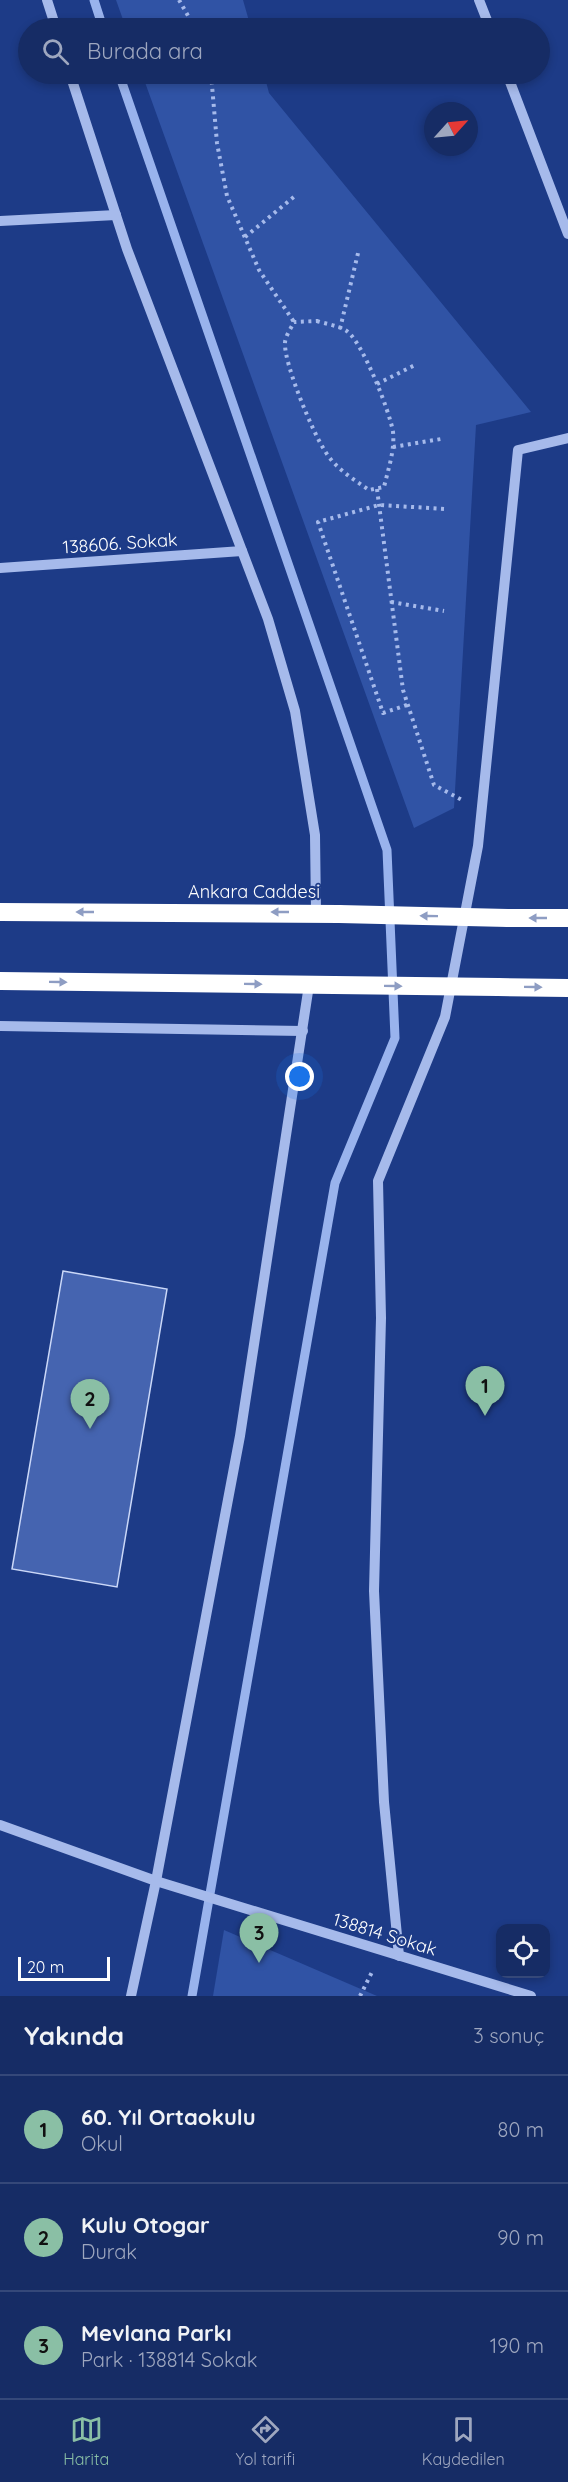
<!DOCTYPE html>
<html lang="tr">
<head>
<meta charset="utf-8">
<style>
	:root { --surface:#162c65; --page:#1f346b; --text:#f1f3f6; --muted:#9ea7bf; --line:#354879; --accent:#8abfa5 }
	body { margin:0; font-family:Quicksand,sans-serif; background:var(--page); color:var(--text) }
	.controls { position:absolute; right:18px; bottom:18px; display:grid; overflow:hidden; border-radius:12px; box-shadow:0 3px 9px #0003 }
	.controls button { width:54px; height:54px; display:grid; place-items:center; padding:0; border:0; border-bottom:2px solid var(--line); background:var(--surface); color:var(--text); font:30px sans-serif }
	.compass { position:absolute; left:424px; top:102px; width:54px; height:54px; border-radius:50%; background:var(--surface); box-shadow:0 3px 9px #0003; rotate:63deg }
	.scale { position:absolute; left:18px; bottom:15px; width:92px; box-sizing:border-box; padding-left:6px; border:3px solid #fff; border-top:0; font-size:16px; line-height:21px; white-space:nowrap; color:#fff; -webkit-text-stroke:4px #1d3b87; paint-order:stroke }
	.you { position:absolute; left:300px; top:1077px; width:21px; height:21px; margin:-15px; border:4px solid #fff; border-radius:50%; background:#1a73e8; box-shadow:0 0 0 9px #1a73e833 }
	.badge { display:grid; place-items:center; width:39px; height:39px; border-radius:50%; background:var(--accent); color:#111; font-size:20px; font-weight:700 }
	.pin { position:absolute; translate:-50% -50px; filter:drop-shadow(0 2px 3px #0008) }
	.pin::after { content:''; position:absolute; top:32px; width:21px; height:18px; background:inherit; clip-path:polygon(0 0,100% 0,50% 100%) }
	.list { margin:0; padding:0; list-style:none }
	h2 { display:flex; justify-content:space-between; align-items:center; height:78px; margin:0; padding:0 24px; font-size:26px }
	h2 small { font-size:20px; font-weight:400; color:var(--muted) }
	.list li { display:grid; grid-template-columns:39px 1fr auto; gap:18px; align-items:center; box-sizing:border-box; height:108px; padding:0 24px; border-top:2px solid var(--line) }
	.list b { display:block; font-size:22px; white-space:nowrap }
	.list p { margin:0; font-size:20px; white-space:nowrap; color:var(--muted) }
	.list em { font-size:20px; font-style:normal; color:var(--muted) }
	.icon { flex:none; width:33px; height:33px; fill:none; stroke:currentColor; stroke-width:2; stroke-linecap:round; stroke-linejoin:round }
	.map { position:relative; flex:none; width:568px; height:1996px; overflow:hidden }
	.search { position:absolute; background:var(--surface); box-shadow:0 3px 9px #0003; left:18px; right:18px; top:18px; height:66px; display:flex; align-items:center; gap:15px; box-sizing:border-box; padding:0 21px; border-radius:33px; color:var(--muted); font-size:22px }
	.sheet { height:402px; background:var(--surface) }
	nav { display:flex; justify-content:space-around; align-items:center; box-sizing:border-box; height:84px; border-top:2px solid var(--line); background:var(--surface); font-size:16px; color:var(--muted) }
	nav a { display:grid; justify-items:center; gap:3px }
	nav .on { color:var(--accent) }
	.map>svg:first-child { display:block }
	.green { fill:#3053a5 }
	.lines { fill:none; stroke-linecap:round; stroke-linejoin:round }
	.stream { stroke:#99b3ed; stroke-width:9 }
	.building { fill:#4564b0; stroke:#cbd8f8; stroke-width:1.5 }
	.path { stroke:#a6baeb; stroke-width:4; stroke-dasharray:3 4.5; stroke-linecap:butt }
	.minor { stroke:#a6baeb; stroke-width:10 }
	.highway { stroke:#fff; stroke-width:18 }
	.highway-bridge { stroke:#fff; stroke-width:18 }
	.oneway { fill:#8e9dc3 }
	.labels { text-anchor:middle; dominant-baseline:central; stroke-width:4.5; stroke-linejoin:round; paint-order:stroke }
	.street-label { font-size:18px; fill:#fff; stroke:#1d3b87 }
</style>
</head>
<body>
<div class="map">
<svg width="568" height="1996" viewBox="0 0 568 1996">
	<rect width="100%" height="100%" fill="#1d3b87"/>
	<g class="green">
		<polygon points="116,0 243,0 251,28 126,28"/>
		<polygon points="142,74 264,74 269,93 531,412 476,425 454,808 414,828"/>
		<polygon points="224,1930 377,1996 213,1996"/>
	</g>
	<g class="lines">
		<g class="stream">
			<polyline points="94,0 103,28"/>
			<polyline points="119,74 387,850 395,1038 335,1183 192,1996"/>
		</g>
	</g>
	<polygon class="building" points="63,1271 167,1289 117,1587 12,1569"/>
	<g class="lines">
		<g class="path">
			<polyline points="179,0 195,28"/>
			<polyline points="211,74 217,143 227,196 259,270 294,322"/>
			<polyline points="245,237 295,196"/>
			<path d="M317,321C326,324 341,326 348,332C363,344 390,412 393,432C395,450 388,470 384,487L369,490C353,479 335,468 325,451C313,433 284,364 285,343C285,337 291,328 294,322Z"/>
			<polyline points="340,329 359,249"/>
			<polyline points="377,384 417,364"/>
			<polyline points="393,447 441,439"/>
			<polyline points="377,489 403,690 434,785 462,800"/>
			<polyline points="391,602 444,611"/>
			<polyline points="407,705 383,713 318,522 379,505 446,509"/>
			<polyline points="360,1996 373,1970"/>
		</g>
		<g class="minor">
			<polyline points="47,0 56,28"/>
			<polyline points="479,0 490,28"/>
			<polyline points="70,74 127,249 268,619 295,711 315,835 316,912"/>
			<polyline points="507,74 568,234"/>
			<polyline points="0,221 116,215"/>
			<polyline points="0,568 242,551"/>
			<polyline points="0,1026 303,1031"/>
			<polyline points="0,1825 156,1881 531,1996"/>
			<polyline points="399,1956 384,1802 374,1591 381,1318 378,1181 445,1017 478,846 518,450 568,438"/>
			<polyline points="131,1996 156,1881 240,1436 309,985"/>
		</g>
		<g class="highway">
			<polyline points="0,912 339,914"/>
			<polyline points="508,918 568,918"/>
			<polyline points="0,981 334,985"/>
			<polyline points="498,987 568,988"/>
		</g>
		<g class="highway-bridge">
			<polyline points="339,914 508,918"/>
			<polyline points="334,985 498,987"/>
		</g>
	</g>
	<defs><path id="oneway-solid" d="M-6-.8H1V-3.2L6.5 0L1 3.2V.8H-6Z" transform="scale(1.5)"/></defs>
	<g class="oneway">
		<use href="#oneway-solid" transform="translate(85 912) rotate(180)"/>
		<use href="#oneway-solid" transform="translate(280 912) rotate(180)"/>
		<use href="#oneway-solid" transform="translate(429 916) rotate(-179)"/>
		<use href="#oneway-solid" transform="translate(538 918) rotate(-180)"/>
		<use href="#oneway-solid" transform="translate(58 982) rotate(1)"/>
		<use href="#oneway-solid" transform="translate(253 984) rotate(1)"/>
		<use href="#oneway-solid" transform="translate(393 986) rotate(1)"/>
		<use href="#oneway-solid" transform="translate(533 987) rotate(1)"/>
	</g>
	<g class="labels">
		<g class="street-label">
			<text transform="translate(120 543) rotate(-4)">138606. Sokak</text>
			<text x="254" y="891">Ankara Caddesi</text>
			<text transform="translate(385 1934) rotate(17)">138814 Sokak</text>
		</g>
	</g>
</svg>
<div class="controls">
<button><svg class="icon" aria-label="locate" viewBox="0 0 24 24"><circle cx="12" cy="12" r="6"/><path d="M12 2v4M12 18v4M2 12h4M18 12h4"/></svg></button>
</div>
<svg class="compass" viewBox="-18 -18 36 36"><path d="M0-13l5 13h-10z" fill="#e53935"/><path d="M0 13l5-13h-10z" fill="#9ea7bf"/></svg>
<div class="scale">20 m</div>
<div class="you"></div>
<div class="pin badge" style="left:485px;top:1416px">1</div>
<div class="pin badge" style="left:90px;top:1429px">2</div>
<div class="pin badge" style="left:259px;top:1963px">3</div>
<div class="search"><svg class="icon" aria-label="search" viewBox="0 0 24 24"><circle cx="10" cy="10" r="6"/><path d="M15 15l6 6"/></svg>Burada ara</div>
</div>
<section class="sheet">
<h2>Yakında<small>3 sonuç</small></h2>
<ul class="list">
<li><span class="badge">1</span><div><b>60. Yıl Ortaokulu</b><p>Okul</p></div><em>80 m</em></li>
<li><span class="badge">2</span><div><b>Kulu Otogar</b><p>Durak</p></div><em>90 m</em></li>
<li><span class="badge">3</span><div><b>Mevlana Parkı</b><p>Park · 138814 Sokak</p></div><em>190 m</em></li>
</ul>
</section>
<nav>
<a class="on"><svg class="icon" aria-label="map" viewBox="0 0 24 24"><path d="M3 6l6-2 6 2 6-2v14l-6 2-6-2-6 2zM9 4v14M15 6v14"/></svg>Harita</a>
<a><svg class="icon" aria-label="directions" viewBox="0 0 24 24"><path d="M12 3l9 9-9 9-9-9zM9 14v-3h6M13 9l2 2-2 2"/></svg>Yol tarifi</a>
<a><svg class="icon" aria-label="saved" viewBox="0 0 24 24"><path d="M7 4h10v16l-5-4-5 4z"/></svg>Kaydedilen</a>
</nav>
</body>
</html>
